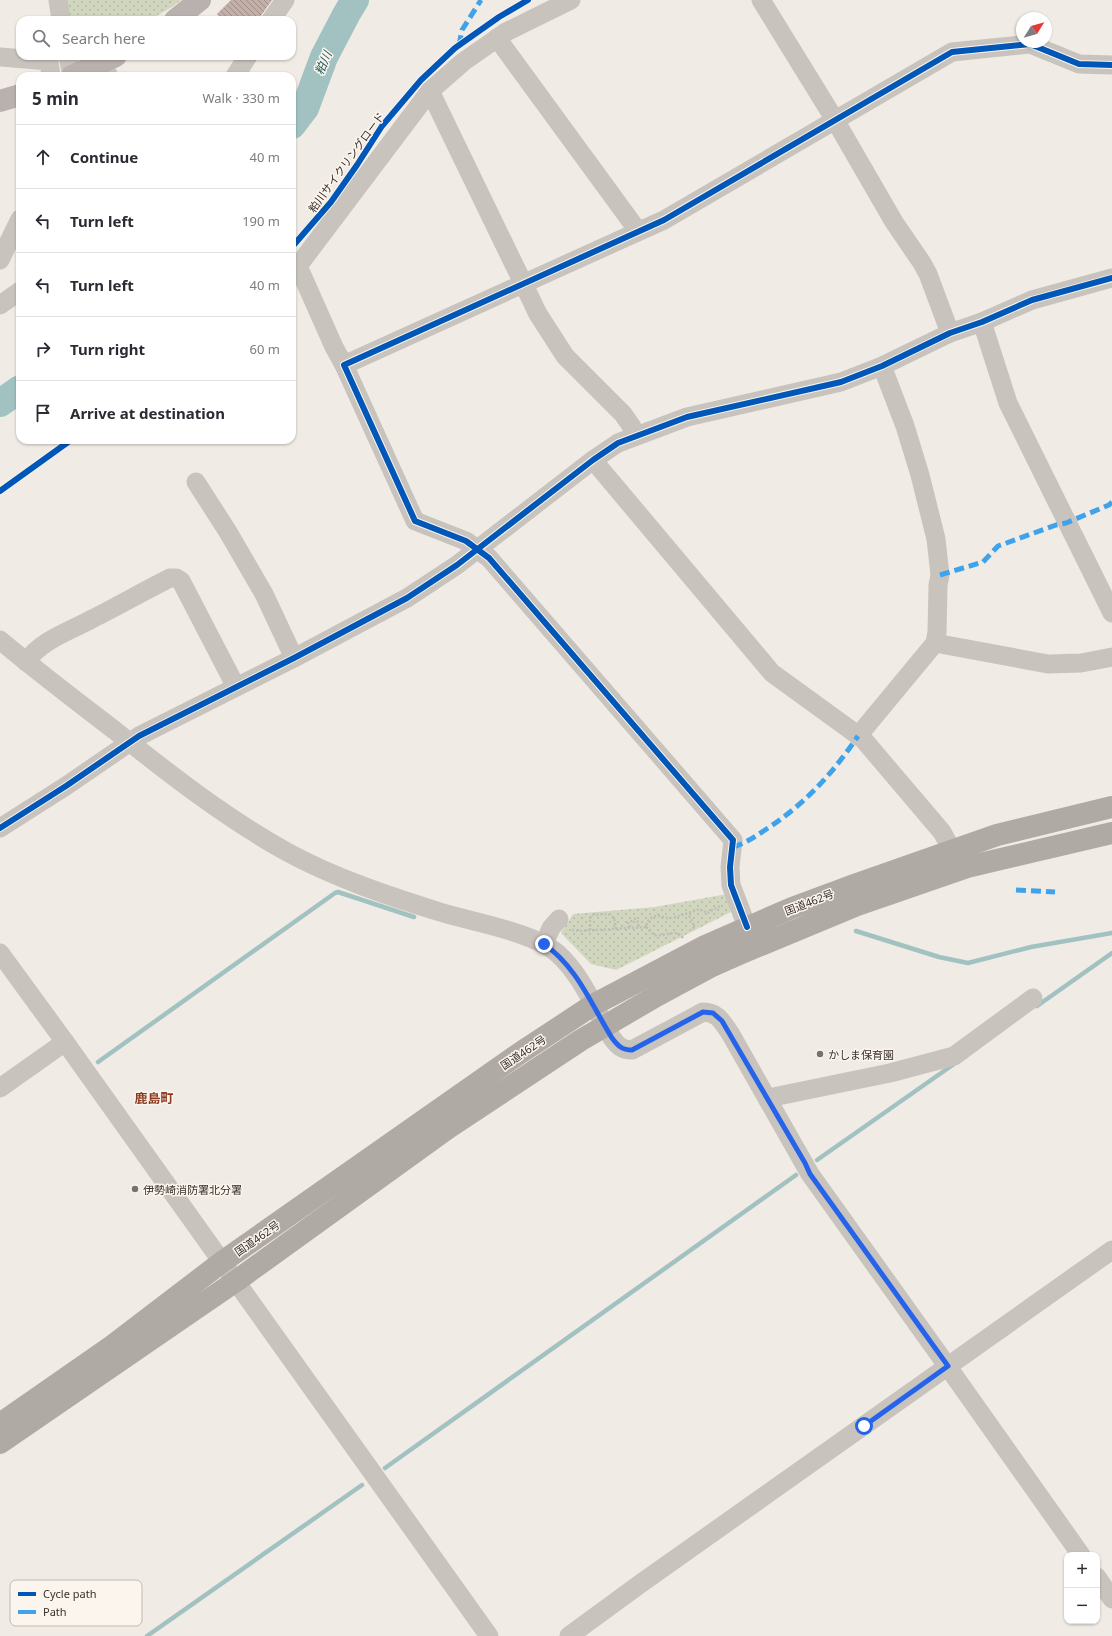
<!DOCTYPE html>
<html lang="en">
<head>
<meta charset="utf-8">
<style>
	:root { --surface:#fff; --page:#f2f2f3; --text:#2b2b33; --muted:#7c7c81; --line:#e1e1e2 }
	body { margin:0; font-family:"Noto Sans","Noto Sans JP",sans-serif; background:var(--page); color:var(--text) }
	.controls { position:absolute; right:12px; bottom:12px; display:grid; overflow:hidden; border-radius:8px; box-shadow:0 1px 3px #0004 }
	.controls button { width:36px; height:36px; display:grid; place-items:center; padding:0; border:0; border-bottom:1px solid var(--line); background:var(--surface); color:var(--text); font:20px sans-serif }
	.compass { position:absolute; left:1016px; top:12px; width:36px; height:36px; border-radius:50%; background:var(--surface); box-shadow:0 1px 3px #0004; rotate:53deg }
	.stop { position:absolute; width:12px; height:12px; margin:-9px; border:3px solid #2563eb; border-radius:50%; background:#fff }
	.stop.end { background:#2563eb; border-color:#fff; box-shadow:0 1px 4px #0008 }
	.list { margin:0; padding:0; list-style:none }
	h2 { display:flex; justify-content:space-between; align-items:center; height:52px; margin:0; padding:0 16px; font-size:17px }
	h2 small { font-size:13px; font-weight:400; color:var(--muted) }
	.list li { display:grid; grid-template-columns:26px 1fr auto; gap:12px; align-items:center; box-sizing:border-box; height:64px; padding:0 16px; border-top:1px solid var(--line) }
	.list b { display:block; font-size:15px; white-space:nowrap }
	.list em { font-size:13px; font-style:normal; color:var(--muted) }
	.icon { flex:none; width:22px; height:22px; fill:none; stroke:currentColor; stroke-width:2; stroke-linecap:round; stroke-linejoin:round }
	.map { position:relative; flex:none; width:1112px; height:1636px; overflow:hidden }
	.search { position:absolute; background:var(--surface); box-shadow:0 1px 3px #0004; left:16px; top:16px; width:280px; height:44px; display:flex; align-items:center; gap:10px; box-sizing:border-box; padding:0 14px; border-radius:12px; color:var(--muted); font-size:15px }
	.panel { position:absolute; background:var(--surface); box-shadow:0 1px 3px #0004; left:16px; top:72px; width:280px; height:372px; border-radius:12px }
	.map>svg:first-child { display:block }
	.park { fill:url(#park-dots) }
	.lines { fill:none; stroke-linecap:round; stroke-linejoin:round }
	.stream { stroke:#a1c2c1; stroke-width:4.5 }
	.river { stroke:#a1c2c1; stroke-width:28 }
	.building { fill:url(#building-back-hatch) }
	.path { stroke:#c2bbb6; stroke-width:2.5; stroke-dasharray:2 2; stroke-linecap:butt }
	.minor { stroke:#c9c3be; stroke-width:19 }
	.major { stroke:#b8b1ad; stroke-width:22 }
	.highway { stroke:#afaaa4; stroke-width:22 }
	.quiet { stroke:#3fa3eb; stroke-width:5; stroke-dasharray:10 5; stroke-linecap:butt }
	.cycleway-casing { stroke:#fbf5ee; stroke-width:8 }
	.cycleway { stroke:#0057b8; stroke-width:6 }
	.route { stroke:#2563eb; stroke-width:5 }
	.poi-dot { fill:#7a716c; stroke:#fbf5ee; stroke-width:1.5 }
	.labels { text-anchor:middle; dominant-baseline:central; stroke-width:3; stroke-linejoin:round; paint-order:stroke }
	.street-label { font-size:11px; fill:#3b302b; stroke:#fbf5ee }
	.poi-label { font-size:11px; fill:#3b302b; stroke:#fbf5ee; text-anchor:start }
	.water-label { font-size:12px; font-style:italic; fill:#1f5a5e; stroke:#fbf5ee }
	.quarter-label { font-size:13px; font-weight:bold; fill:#8c3b22; stroke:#fbf5ee }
	.key { fill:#fbf5ee; stroke:#c1bab4; stroke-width:1 }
	.key-label { font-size:11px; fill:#3b302b }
</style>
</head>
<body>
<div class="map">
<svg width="1112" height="1636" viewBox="0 0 1112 1636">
	<defs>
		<pattern id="park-dots" width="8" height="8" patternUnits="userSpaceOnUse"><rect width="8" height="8" fill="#d1d6bf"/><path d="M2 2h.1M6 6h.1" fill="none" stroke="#b4b8a4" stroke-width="1.8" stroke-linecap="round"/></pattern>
		<pattern id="building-back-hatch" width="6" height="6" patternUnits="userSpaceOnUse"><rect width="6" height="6" fill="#c3afa7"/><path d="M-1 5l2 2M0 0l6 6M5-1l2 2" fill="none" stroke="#a08f88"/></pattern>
	</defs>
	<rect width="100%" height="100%" fill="#f0ebe5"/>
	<g class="park">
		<polygon points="63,0 181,0 172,7 149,20 66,20"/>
		<polygon points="727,894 731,912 616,970 591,964 561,933 573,914 655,907"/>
	</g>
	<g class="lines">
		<g class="stream">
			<polyline points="856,931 939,957 968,963 1031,947 1112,933"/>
			<polyline points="1037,1006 1112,953"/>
			<polyline points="98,1062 335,893 338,892 414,917"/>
			<polyline points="817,1160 954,1064"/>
			<polyline points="385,1468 796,1175"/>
			<polyline points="147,1636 362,1485"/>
		</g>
		<g class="river">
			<polyline points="292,125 305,108 324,57 347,13 355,0"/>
			<polyline points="0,403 20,389"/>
		</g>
	</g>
	<polygon class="building" points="231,0 272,0 258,20 223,20 217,14"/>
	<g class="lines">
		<g class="path">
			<polyline points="689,916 693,922 694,931"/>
			<polyline points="629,928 628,923 635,919 639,923 638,927"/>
			<polyline points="572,930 579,931 646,927"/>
			<polyline points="590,930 590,918 592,915 608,914 614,918 616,929"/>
			<path d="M683,938C674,927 665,938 654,935L646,927C647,922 649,919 653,917C659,914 663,918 669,918C677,918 691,912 699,909L707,913L722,905"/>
		</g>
		<g class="minor">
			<polyline points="58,0 61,20"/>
			<polyline points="761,0 835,120 894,222 922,263 928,274 950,333"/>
			<polyline points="271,20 285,0"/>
			<polyline points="497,38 638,231"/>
			<polyline points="68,56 72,76"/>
			<polyline points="0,57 49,61 51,76"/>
			<polyline points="101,64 109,76"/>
			<polyline points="235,76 248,56"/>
			<polyline points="430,91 538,314 565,356 623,414 632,427 636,436"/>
			<polyline points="0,260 20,219"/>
			<polyline points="0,305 20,291"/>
			<polyline points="982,322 1008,403 1112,613"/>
			<polyline points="344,365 334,347 298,266 430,91 463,62 506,32 571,0"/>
			<polyline points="593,460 772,673 863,739 942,832 947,841 950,852"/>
			<polyline points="196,482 228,532 264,594 294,658"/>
			<path d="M0,640C38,672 78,702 118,733C172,776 226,818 287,852C335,878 388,896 440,912C472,922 533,932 557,953C582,975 595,1010 612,1038C618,1046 622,1050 632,1050L703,1012C718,1012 722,1022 730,1033L810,1174L948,1367L1081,1555"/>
			<polyline points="935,643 1048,664 1081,663 1112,657"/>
			<path d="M26,662C41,640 70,631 92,619C118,606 144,591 170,578H176L181,581L236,687"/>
			<polyline points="858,736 935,643 937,632 938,585 940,575 936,539 920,475 905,426 882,366"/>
			<polyline points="0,828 66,786 139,736 294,658 407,598 457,565 593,460 618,443 687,417 841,382 882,366 950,333 982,322 1032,300 1112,278"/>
			<polyline points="747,927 731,885 730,867 733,840 489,558 466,541 415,521 344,365 664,220 952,52 1030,44 1079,64 1112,65"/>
			<polyline points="544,944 551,928 559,919"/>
			<polyline points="0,953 65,1042 489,1636"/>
			<polyline points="0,1088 65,1042"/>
			<polyline points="768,1100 773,1097 890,1073 954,1056 1033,998"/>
			<polyline points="1097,1577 1112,1599"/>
			<polyline points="569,1636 640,1584 1112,1250"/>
		</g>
		<g class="major">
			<polyline points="175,20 200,0"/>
			<polyline points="72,76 116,56"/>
			<polyline points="0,101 20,95"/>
		</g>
		<g class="highway">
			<polyline points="0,1424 112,1346 222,1262 520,1053 593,1005 705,946 792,908 854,885 997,835 1112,807"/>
			<polyline points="0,1443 236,1281 448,1128 581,1040 658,995 710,967 744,952 857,905 967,867 1112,833"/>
		</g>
		<g class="quiet">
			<polyline points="459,45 462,30 481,0"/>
			<polyline points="940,575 983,562 998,546 1056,525 1066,523 1109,505 1112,502"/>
			<path d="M733,847C746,843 756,836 768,828C806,803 833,773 858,736"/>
			<polyline points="1016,890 1055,892"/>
		</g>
		<g class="cycleway-casing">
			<g id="cycleway">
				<polyline points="292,247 331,202 357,165 382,126 421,80 455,48 499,17 528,0"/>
				<polyline points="0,491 71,440"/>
				<polyline points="0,828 66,786 139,736 294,658 407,598 457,565 593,460 618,443 687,417 841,382 882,366 950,333 982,322 1032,300 1112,278"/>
				<polyline points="747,927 731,885 730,867 733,840 489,558 466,541 415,521 344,365 664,220 952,52 1030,44 1079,64 1112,65"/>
			</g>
		</g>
		<use href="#cycleway" class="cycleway"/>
	</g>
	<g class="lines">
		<path class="route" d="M544,944C577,967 591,1004 612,1038C618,1046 622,1050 632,1050L703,1012L713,1013L722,1021L805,1163L810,1174L948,1366L864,1426"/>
	</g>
	<g class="poi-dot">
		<circle cx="820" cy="1054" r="4"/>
		<circle cx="135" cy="1189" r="4"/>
	</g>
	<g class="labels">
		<g class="street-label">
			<text transform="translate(346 162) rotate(-54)">粕川サイクリングロード</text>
			<text transform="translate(809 902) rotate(-21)">国道462号</text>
			<text transform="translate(523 1052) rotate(-34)">国道462号</text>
			<text transform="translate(257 1238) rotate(-35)">国道462号</text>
		</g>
		<g class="poi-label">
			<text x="828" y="1054">かしま保育園</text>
			<text x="143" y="1189">伊勢崎消防署北分署</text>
		</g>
		<g class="water-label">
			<text transform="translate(323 63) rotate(-66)">粕川</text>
		</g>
		<g class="quarter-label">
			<text x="154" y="1098">鹿島町</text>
		</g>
	</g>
	<rect x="10" y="1580" width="132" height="46" rx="6" class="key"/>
	<rect x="18" y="1592" width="18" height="4" fill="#0057b8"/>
	<rect x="18" y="1610" width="18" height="4" fill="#3fa3eb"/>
	<g class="key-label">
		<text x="43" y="1598">Cycle path</text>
		<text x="43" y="1616">Path</text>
	</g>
</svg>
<div class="controls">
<button>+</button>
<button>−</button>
</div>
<svg class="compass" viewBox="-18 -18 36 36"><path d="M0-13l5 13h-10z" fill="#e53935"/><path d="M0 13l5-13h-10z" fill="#7c7c81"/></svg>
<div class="stop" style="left:864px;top:1426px"></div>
<div class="stop end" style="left:544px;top:944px"></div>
<div class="search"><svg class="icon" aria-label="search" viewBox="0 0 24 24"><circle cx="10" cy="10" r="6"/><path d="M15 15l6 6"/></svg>Search here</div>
<section class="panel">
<h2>5 min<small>Walk · 330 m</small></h2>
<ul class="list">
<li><svg class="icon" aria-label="ahead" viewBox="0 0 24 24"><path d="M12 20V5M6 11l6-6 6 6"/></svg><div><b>Continue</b></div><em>40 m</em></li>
<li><svg class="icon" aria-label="left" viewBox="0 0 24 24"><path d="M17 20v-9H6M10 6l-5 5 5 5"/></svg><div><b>Turn left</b></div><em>190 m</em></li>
<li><svg class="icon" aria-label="left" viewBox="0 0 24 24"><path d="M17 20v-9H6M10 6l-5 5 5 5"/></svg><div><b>Turn left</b></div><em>40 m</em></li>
<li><svg class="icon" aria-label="right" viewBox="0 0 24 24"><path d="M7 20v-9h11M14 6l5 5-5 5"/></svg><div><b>Turn right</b></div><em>60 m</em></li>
<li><svg class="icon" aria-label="arrive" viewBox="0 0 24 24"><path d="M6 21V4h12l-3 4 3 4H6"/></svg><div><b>Arrive at destination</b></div></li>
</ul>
</section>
</div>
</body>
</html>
